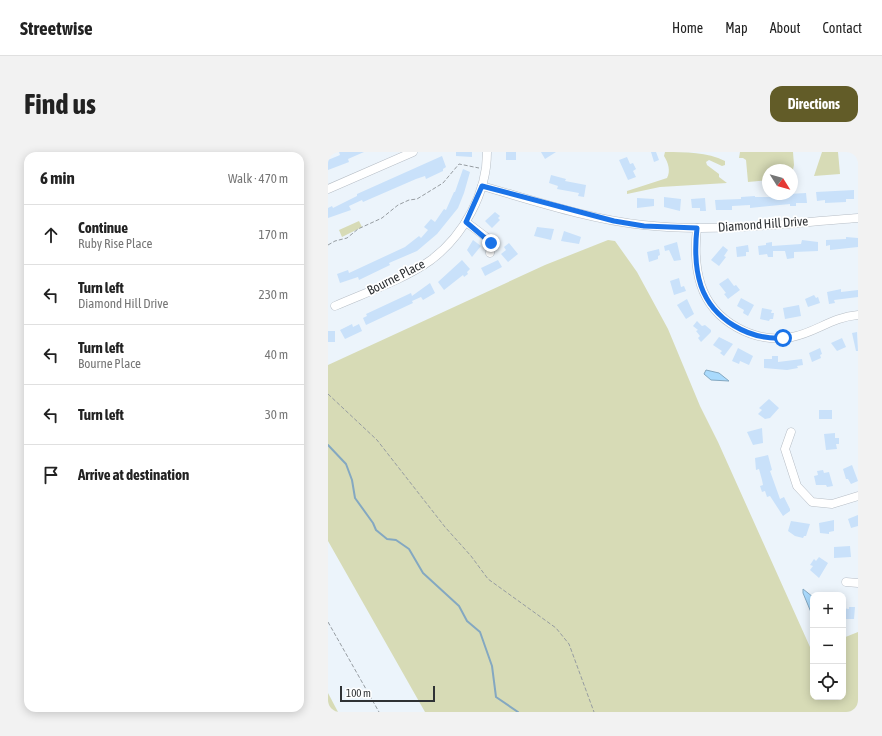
<!DOCTYPE html>
<html lang="en">
<head>
<meta charset="utf-8">
<style>
	:root { --surface:#fff; --page:#f2f2f2; --text:#222; --muted:#767676; --line:#e0e0e0; --accent:#625c28 }
	body { margin:0; font-family:"Asap Condensed",sans-serif; background:var(--page); color:var(--text) }
	.controls { position:absolute; right:12px; bottom:12px; display:grid; overflow:hidden; border-radius:8px; box-shadow:0 2px 10px #0003 }
	.controls button { width:36px; height:36px; display:grid; place-items:center; padding:0; border:0; border-bottom:1px solid var(--line); background:var(--surface); color:var(--text); font:20px sans-serif }
	.compass { position:absolute; left:434px; top:12px; width:36px; height:36px; border-radius:50%; background:var(--surface); box-shadow:0 2px 10px #0003; rotate:127deg }
	.scale { position:absolute; left:12px; bottom:10px; width:95px; box-sizing:border-box; padding-left:4px; border:2px solid #2f3235; border-top:0; font-size:11px; line-height:14px; white-space:nowrap; color:#2f3235; -webkit-text-stroke:3px #fff; paint-order:stroke }
	.stop { position:absolute; width:12px; height:12px; margin:-9px; border:3px solid #1a73e8; border-radius:50%; background:#fff }
	.stop.end { background:#1a73e8; border-color:#fff; box-shadow:0 1px 4px #0008 }
	.list { margin:0; padding:0; list-style:none }
	h2 { display:flex; justify-content:space-between; align-items:center; height:52px; margin:0; padding:0 16px; font-size:17px }
	h2 small { font-size:13px; font-weight:400; color:var(--muted) }
	.list li { display:grid; grid-template-columns:26px 1fr auto; gap:12px; align-items:center; box-sizing:border-box; height:60px; padding:0 16px; border-top:1px solid var(--line) }
	.list b { display:block; font-size:15px; white-space:nowrap }
	.list p { margin:0; font-size:13px; white-space:nowrap; color:var(--muted) }
	.list em { font-size:13px; font-style:normal; color:var(--muted) }
	.icon { flex:none; width:22px; height:22px; fill:none; stroke:currentColor; stroke-width:2; stroke-linecap:round; stroke-linejoin:round }
	.map { position:relative; flex:none; width:530px; height:560px; overflow:hidden; border-radius:12px }
	header { display:flex; align-items:center; gap:24px; box-sizing:border-box; height:56px; padding:0 20px; background:var(--surface); border-bottom:1px solid var(--line) }
	header strong { font-size:19px }
	nav { display:flex; gap:22px; margin-inline-start:auto; font-size:14px }
	.intro { display:flex; align-items:center; justify-content:space-between; box-sizing:border-box; height:96px; padding:0 24px }
	h1 { margin:0; font-size:28px }
	.button { padding:10px 18px; border-radius:12px; background:var(--accent); color:#fff; font-size:14px; font-weight:700 }
	main { display:flex; gap:24px; padding:0 24px }
	aside { flex:1; background:var(--surface); border-radius:12px; box-shadow:0 2px 10px #0003 }
	.map>svg:first-child { display:block }
	.green { fill:#d7dbb6 }
	.water { fill:#a9dafd; stroke:#84a8c1 }
	.lines { fill:none; stroke-linecap:round; stroke-linejoin:round }
	.stream { stroke:#84a8c1; stroke-width:2 }
	.building { fill:#c9e1fa }
	.minor-casing { stroke:#b7bec6; stroke-width:9 }
	.path { stroke:#969ca1; stroke-width:1; stroke-dasharray:4 2; stroke-linecap:butt }
	.minor { stroke:#fff; stroke-width:8 }
	.route { stroke:#1a73e8; stroke-width:5 }
	.labels { text-anchor:middle; dominant-baseline:central; stroke-width:3.5; stroke-linejoin:round; paint-order:stroke }
	.street-label { font-size:13px; fill:#2f3235; stroke:#fff }
</style>
</head>
<body>
<header>
<strong>Streetwise</strong>
<nav><a>Home</a><a>Map</a><a>About</a><a>Contact</a></nav>
</header>
<div class="intro"><h1>Find us</h1><a class="button">Directions</a></div>
<main>
<aside>
<h2>6 min<small>Walk · 470 m</small></h2>
<ul class="list">
<li><svg class="icon" aria-label="ahead" viewBox="0 0 24 24"><path d="M12 20V5M6 11l6-6 6 6"/></svg><div><b>Continue</b><p>Ruby Rise Place</p></div><em>170 m</em></li>
<li><svg class="icon" aria-label="left" viewBox="0 0 24 24"><path d="M17 20v-9H6M10 6l-5 5 5 5"/></svg><div><b>Turn left</b><p>Diamond Hill Drive</p></div><em>230 m</em></li>
<li><svg class="icon" aria-label="left" viewBox="0 0 24 24"><path d="M17 20v-9H6M10 6l-5 5 5 5"/></svg><div><b>Turn left</b><p>Bourne Place</p></div><em>40 m</em></li>
<li><svg class="icon" aria-label="left" viewBox="0 0 24 24"><path d="M17 20v-9H6M10 6l-5 5 5 5"/></svg><div><b>Turn left</b></div><em>30 m</em></li>
<li><svg class="icon" aria-label="arrive" viewBox="0 0 24 24"><path d="M6 21V4h12l-3 4 3 4H6"/></svg><div><b>Arrive at destination</b></div></li>
</ul>
</aside>
<div class="map">
<svg width="530" height="560" viewBox="0 0 530 560">
	<rect width="100%" height="100%" fill="#ecf4fb"/>
	<g class="green">
		<path d="M337,0C358,0 379,0 397,9V13L394,14L381,8L378,10L379,13L391,22V25L399,31L332,35L299,42V39L339,26C343,19 340,10 336,4Z"/>
		<polygon points="412,0 465,0 466,13 464,22 464,18 440,18 440,28 420,30 418,8 415,6 411,6"/>
		<polygon points="494,0 510,0 512,22 486,24"/>
		<polygon points="31,69 34,75 14,85 11,78"/>
		<polygon points="280,88 287,89 309,120 340,177 372,254 390,290 482,495 485,503 485,545 515,545 515,486 530,480 530,560 97,560 0,389 0,213 217,113"/>
		<polygon points="0,541 10,560 0,560"/>
	</g>
	<g class="water">
		<polygon points="378,218 391,221 401,229 383,228 376,222"/>
		<polygon points="475,437 485,445 485,465 475,441"/>
	</g>
	<g class="lines">
		<polyline class="stream" points="0,293 18,312 24,328 27,346 45,371 48,378 59,387 68,388 81,397 95,421 131,454 139,469 152,480 164,514 168,545 190,560"/>
	</g>
	<g class="building">
		<polygon points="11,0 36,0 20,7 21,10 0,18 0,8 12,3"/>
		<polygon points="128,0 144,0 144,5 128,4"/>
		<rect x="178" y="0" width="10" height="8"/>
		<polygon points="213,0 228,0 217,7"/>
		<polygon points="323,0 328,0 331,8 326,10"/>
		<polygon points="114,4 118,15 115,17 115,19 98,27 97,24 88,27 35,50 34,48 21,54 23,58 0,66 0,56 4,54 5,56 29,44 29,42"/>
		<polygon points="299,5 302,12 305,11 308,17 305,19 308,25 300,28 291,8"/>
		<polygon points="135,17 142,20 136,41 130,56 109,82 89,99 61,111 62,113 31,128 30,125 12,131 9,122 20,118 21,121 77,95 91,84 93,86 100,78 96,75 103,67 107,70 116,57 118,58 126,40 127,40"/>
		<polygon points="223,23 238,27 237,29 258,33 256,45 250,44 251,41 229,37 230,34 221,31"/>
		<polygon points="526,38 526,47 518,47 518,50 497,51 497,48 489,49 488,40"/>
		<polygon points="478,41 479,51 468,51 468,54 462,54 462,52 422,56 422,53 404,54 404,58 388,58 387,48 413,47 413,45 427,44 427,45 462,45 461,42"/>
		<polygon points="336,45 353,47 352,59 336,55"/>
		<polygon points="309,46 326,47 326,54 309,56"/>
		<polygon points="377,46 378,59 372,59 372,56 364,56 363,47"/>
		<polygon points="167,60 172,64 170,66 172,68 164,76 157,69"/>
		<polygon points="209,75 226,77 223,88 206,84"/>
		<polygon points="236,79 253,85 251,92 233,89"/>
		<polygon points="518,85 530,86 530,95 502,98 502,93 498,94 498,88 518,87"/>
		<polygon points="145,88 153,94 144,105 139,98"/>
		<polygon points="474,88 490,90 490,99 466,100 466,106 459,107 457,99 445,99 445,105 440,105 439,102 431,103 430,94 438,93 438,91 444,90 444,94 473,92"/>
		<polygon points="349,90 353,108 346,109 341,98 337,99 336,94"/>
		<polygon points="181,91 190,102 180,110 173,102 178,98 176,95"/>
		<polygon points="420,93 421,100 418,100 418,104 409,105 408,95"/>
		<polygon points="395,94 400,98 396,104 398,105 391,114 383,108"/>
		<polygon points="331,97 332,103 330,104 330,107 321,110 319,100"/>
		<polygon points="134,108 142,117 139,120 140,122 136,125 135,123 116,138 110,130"/>
		<polygon points="170,108 174,115 157,124 153,116"/>
		<polygon points="351,126 353,135 356,134 358,139 346,143 342,129"/>
		<polygon points="400,126 406,134 408,133 412,138 400,147 396,142 398,141 391,132"/>
		<polygon points="102,131 107,141 95,148 93,145 84,149 85,151 38,173 35,166 39,164 38,162 83,141 84,144"/>
		<polygon points="513,137 513,140 530,138 530,145 506,148 507,151 501,152 499,140"/>
		<polygon points="486,143 488,146 490,145 492,151 480,155 477,147"/>
		<polygon points="413,146 426,153 420,164 415,161 416,158 409,154"/>
		<polygon points="359,147 366,162 358,167 349,153"/>
		<polygon points="471,153 473,164 457,167 455,156"/>
		<polygon points="434,156 444,158 443,161 446,161 445,167 442,167 441,169 432,167"/>
		<polygon points="369,169 374,174 377,173 383,178 383,180 373,190 370,186 372,184 368,179 370,178 365,174"/>
		<polygon points="24,172 25,175 31,172 34,179 17,187 12,178"/>
		<rect x="0" y="179" width="7" height="11"/>
		<polygon points="529,180 530,199 528,199 524,181"/>
		<polygon points="391,185 405,192 396,204 392,201 394,199 385,193"/>
		<polygon points="514,186 518,195 509,199 503,191"/>
		<polygon points="410,196 425,204 421,213 412,209 411,212 404,209"/>
		<polygon points="492,196 494,202 492,203 493,206 484,210 481,201"/>
		<polygon points="444,204 450,204 450,210 474,207 475,213 469,214 470,216 459,218 436,216 436,207 444,207"/>
		<polygon points="441,247 451,256 442,266 437,267 430,262 434,258 431,256"/>
		<rect x="491" y="258" width="13" height="9"/>
		<polygon points="434,276 435,291 425,293 419,280"/>
		<polygon points="507,281 507,286 511,286 511,292 508,292 509,297 498,298 496,282"/>
		<polygon points="440,303 444,318 442,319 452,347 456,345 462,357 462,359 455,364 442,344 439,345 437,339 434,340 432,334 435,333 434,328 431,317 428,318 427,306"/>
		<polygon points="524,313 530,329 523,332 520,327 518,327 515,317"/>
		<polygon points="495,318 496,321 501,320 505,334 499,335 498,333 488,333 486,324 490,323 489,319"/>
		<polygon points="530,363 530,374 523,376 520,367"/>
		<polygon points="506,368 506,379 501,380 501,382 492,381 491,371"/>
		<polygon points="463,369 482,372 478,384 476,384 475,386 467,384 460,379"/>
		<polygon points="522,394 523,405 506,406 506,395"/>
		<polygon points="491,405 500,411 491,426 482,418 485,414 482,413 486,407 488,409"/>
		<polygon points="521,455 527,455 526,467 515,467 515,456 521,457"/>
	</g>
	<g class="lines">
		<g class="minor-casing">
			<g id="minor">
				<path d="M154,34C207,49 260,67 315,73C386,81 459,71 530,66"/>
				<polyline points="0,37 85,0"/>
				<polyline points="138,70 162,88 163,94 162,101"/>
				<path d="M369,76C367,94 367,115 373,133C385,170 427,192 464,185C487,181 504,165 530,163"/>
				<path d="M7,154C39,140 75,128 103,108C136,83 159,41 159,0"/>
				<polyline points="463,280 457,297 469,334 484,350 504,352 530,344"/>
				<polyline points="518,430 530,431"/>
			</g>
		</g>
		<g class="path">
			<polyline points="0,93 7,89 19,86 30,77 54,66 70,53 81,48 89,47 115,31 131,12 151,16"/>
			<polyline points="0,242 49,288 117,375 143,404 160,427 228,476 241,492 266,560"/>
			<polyline points="0,470 51,560"/>
		</g>
		<use href="#minor" class="minor"/>
	</g>
	<g class="lines">
		<path class="route" d="M163,91L138,70L154,34L286,69L316,74L369,76C367,94 367,116 373,134C385,168 421,188 455,186"/>
	</g>
	<g class="labels">
		<g class="street-label">
			<text transform="translate(435 72) rotate(-4)">Diamond Hill Drive</text>
			<text transform="translate(68 125) rotate(-27)">Bourne Place</text>
		</g>
	</g>
</svg>
<div class="controls">
<button>+</button>
<button>−</button>
<button><svg class="icon" aria-label="locate" viewBox="0 0 24 24"><circle cx="12" cy="12" r="6"/><path d="M12 2v4M12 18v4M2 12h4M18 12h4"/></svg></button>
</div>
<svg class="compass" viewBox="-18 -18 36 36"><path d="M0-13l5 13h-10z" fill="#e53935"/><path d="M0 13l5-13h-10z" fill="#767676"/></svg>
<div class="scale">100 m</div>
<div class="stop" style="left:455px;top:186px"></div>
<div class="stop end" style="left:163px;top:91px"></div>
</div>
</main>
</body>
</html>
